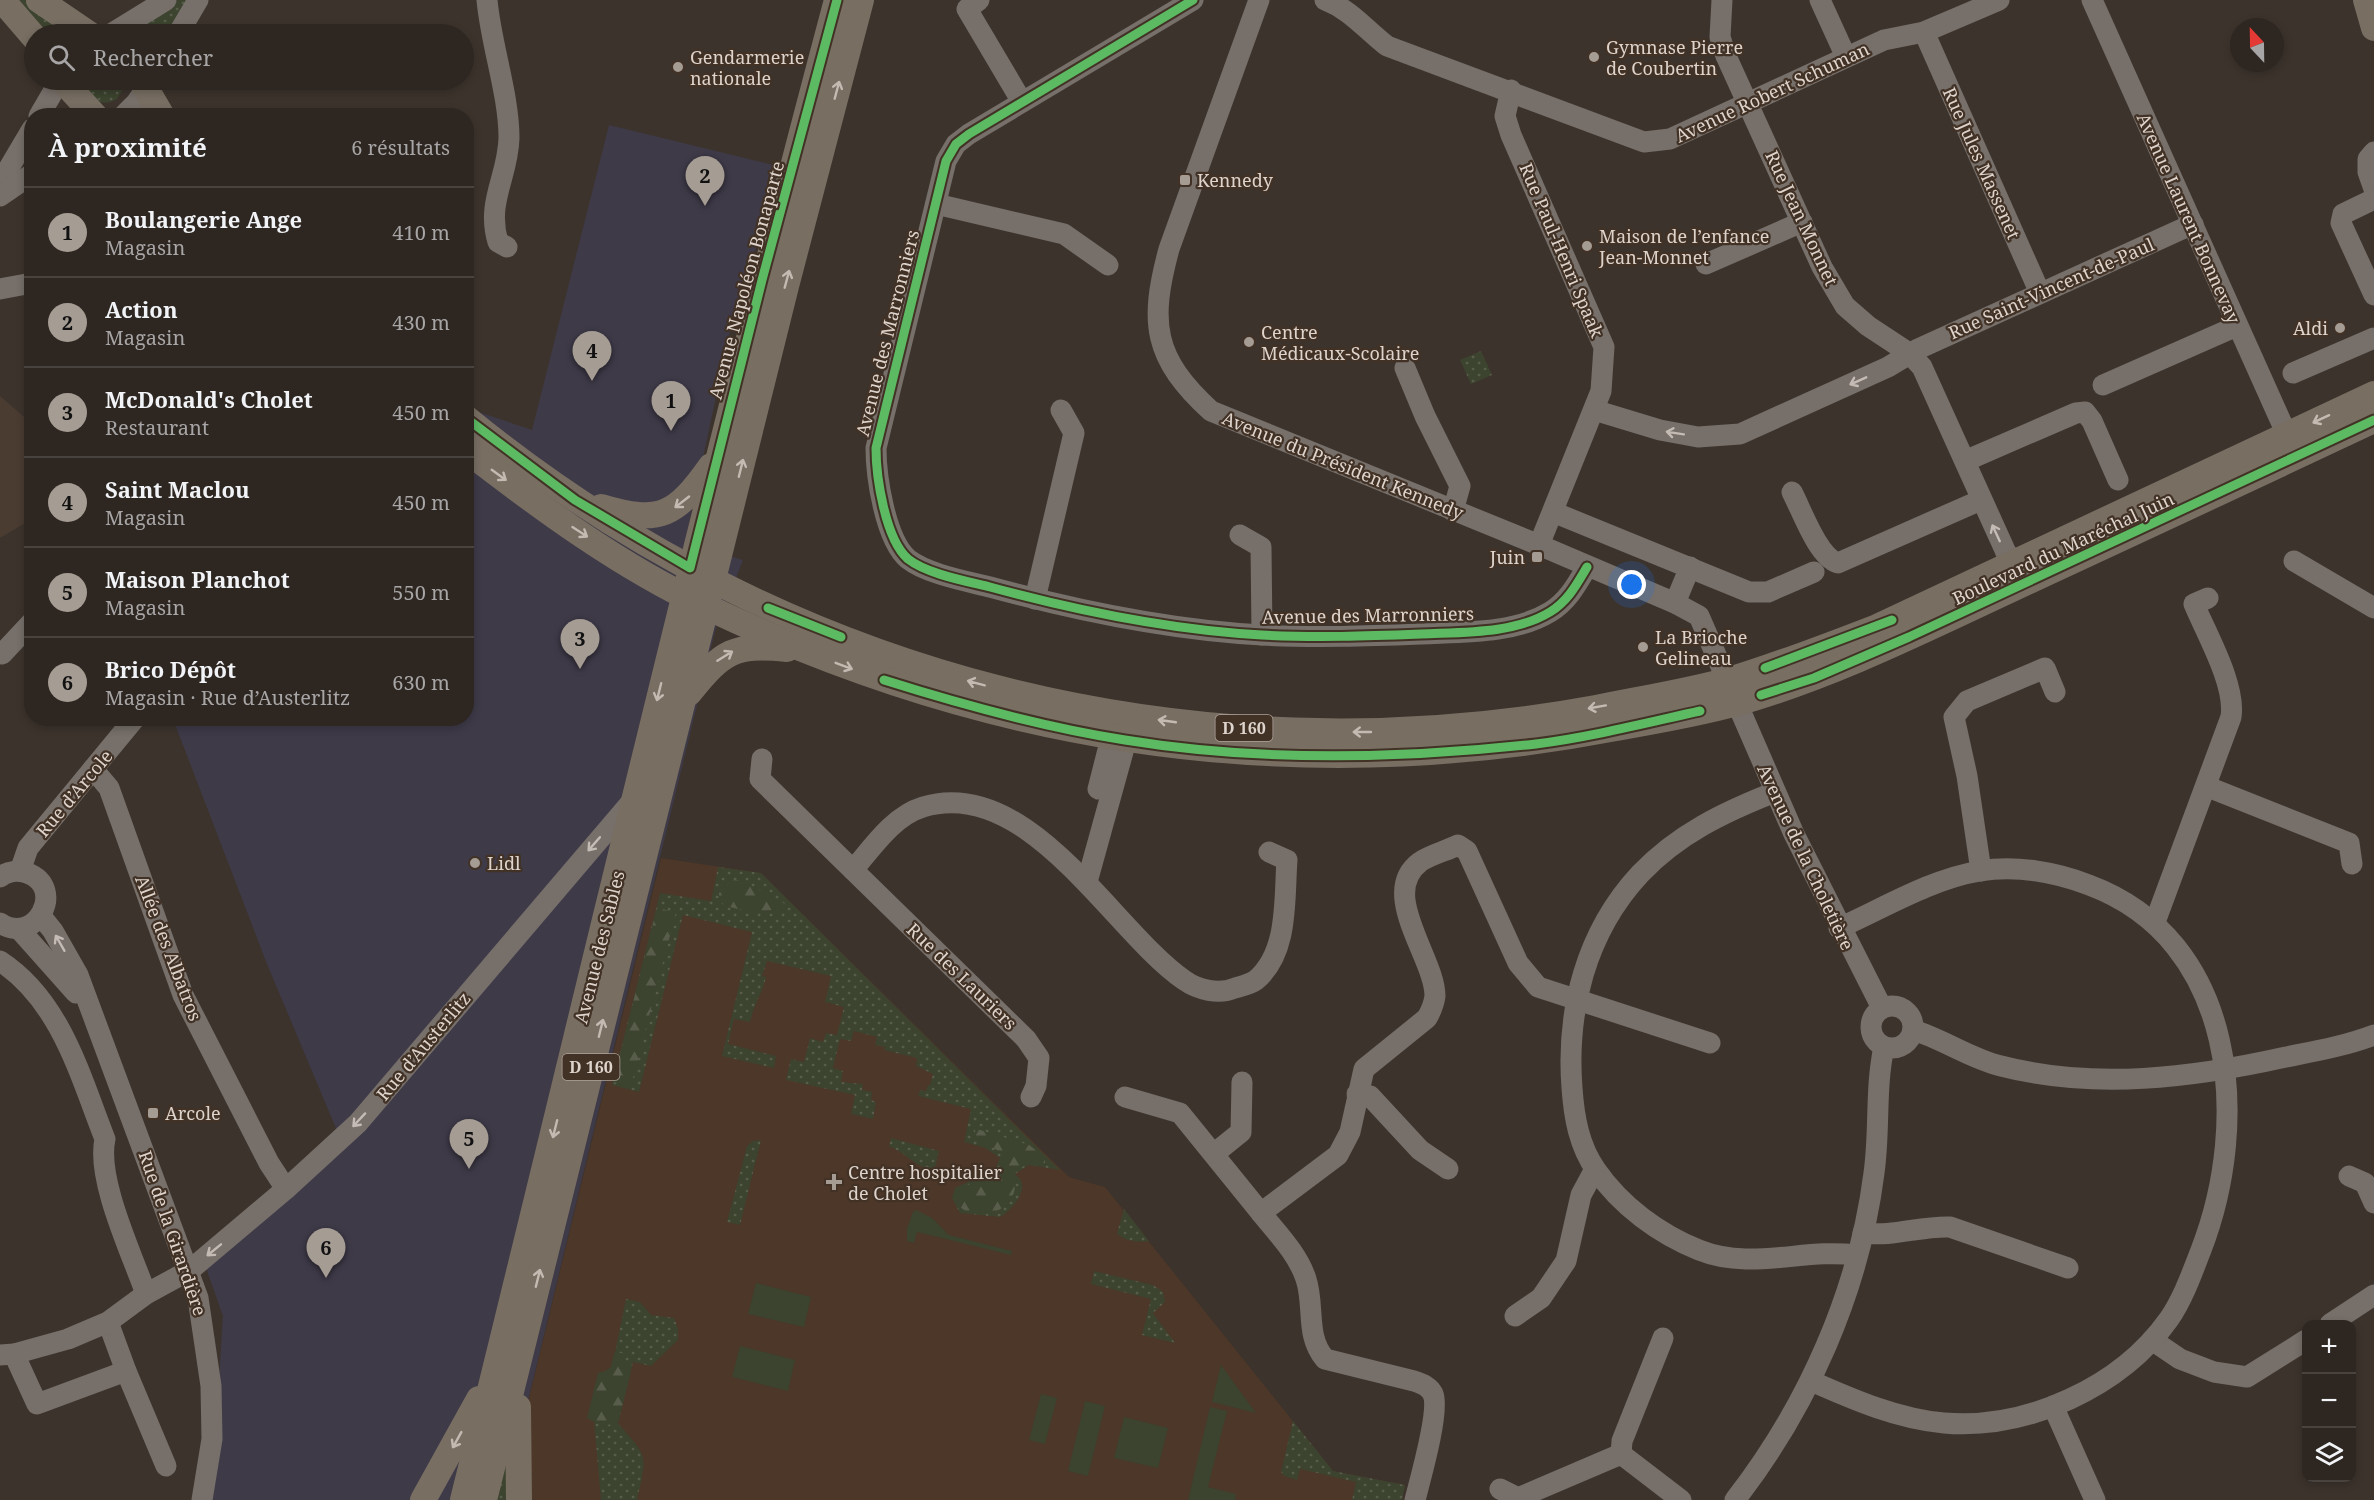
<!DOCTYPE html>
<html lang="fr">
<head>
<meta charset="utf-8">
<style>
	:root { --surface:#2d2621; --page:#39322e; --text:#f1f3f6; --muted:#a7a5a5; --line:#48433f; --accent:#a59c94 }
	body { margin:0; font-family:"Noto Serif",serif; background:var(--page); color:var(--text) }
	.controls { position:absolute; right:18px; bottom:18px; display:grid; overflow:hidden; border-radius:12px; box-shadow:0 3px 9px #0003 }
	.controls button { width:54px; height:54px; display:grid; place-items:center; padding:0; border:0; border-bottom:2px solid var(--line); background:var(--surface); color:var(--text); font:30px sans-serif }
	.compass { position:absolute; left:2230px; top:18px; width:54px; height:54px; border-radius:50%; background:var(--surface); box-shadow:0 3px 9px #0003; rotate:338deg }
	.you { position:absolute; left:1632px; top:585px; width:21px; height:21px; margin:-15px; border:4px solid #fff; border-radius:50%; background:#1a73e8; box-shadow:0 0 0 9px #1a73e833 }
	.badge { display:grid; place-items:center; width:39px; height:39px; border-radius:50%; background:var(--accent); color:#111; font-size:20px; font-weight:700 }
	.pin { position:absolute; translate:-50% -50px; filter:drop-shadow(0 2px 3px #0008) }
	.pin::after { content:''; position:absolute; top:32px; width:21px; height:18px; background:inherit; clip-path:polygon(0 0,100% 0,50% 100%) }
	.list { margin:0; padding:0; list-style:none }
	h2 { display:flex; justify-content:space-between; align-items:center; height:78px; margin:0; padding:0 24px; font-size:26px }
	h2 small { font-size:20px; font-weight:400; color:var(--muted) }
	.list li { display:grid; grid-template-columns:39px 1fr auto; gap:18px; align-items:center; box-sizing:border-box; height:90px; padding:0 24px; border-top:2px solid var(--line) }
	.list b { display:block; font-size:22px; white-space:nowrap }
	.list p { margin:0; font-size:20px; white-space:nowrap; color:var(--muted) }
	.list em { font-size:20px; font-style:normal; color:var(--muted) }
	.icon { flex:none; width:33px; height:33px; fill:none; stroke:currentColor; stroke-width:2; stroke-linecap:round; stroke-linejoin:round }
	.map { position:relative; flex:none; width:2374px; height:1500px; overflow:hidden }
	.search { position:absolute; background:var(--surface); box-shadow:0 3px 9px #0003; left:24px; top:24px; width:450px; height:66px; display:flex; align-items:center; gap:15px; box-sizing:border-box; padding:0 21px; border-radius:33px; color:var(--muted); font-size:22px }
	.panel { position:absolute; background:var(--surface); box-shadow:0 3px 9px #0003; left:24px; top:108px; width:450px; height:618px; border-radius:24px }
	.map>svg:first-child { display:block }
	.commercial { fill:#3e3a48 }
	.education { fill:#4a3c31 }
	.built { fill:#4c3729 }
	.grass { fill:url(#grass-dots) }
	.forest { fill:url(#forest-firs) }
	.garden { fill:#3c432e }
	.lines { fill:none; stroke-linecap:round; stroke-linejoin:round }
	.minor { stroke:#766f6a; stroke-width:21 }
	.major { stroke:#786e62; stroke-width:26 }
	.cycleway-casing { stroke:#423226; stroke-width:13 }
	.cycleway { stroke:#5cba63; stroke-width:9 }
	.oneway { stroke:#c4bab2 }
	.oneway2 { stroke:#c4bbb4 }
	.poi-dot { fill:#a59c94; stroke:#423226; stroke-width:2 }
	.labels { text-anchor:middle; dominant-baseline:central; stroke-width:4.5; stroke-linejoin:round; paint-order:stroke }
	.shield { fill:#423226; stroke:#afa39a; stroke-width:1.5 }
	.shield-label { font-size:16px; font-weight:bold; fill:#ded4cc }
	.poi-label { font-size:18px; fill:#ded4cc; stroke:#423226; text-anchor:start }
	.street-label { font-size:18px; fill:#ded4cc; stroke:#423226 }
</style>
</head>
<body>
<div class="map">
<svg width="2374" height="1500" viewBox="0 0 2374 1500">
	<defs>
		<pattern id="grass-dots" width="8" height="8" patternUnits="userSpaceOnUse" patternTransform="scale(1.5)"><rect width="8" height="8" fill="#3c432e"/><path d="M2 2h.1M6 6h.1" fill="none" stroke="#585d4b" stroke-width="1.8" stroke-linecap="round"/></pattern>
		<pattern id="forest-firs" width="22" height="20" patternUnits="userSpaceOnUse" patternTransform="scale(1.5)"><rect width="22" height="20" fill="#3c432e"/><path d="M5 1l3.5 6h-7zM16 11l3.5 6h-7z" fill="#585d4b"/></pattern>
	</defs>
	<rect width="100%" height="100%" fill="#3c332c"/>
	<polygon class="commercial" points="609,125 782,167 732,322 685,542 743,560 715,631 504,1500 209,1500 212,1491 223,1316 200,1251 338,1133 267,964 173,719 466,718 467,408 532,430"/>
	<polygon class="education" points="0,396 31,423 32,519 0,538"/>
	<polygon class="built" points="661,858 761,873 1069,1177 1105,1187 1333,1471 1405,1485 1402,1500 504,1500"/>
	<g class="grass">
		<polygon points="13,0 26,0 69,34 44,34"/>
		<polygon points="178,0 190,0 167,34 138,34 134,31"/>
		<path d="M83,80H125L124,87L117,99C99,108 93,99 83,85Z"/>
		<polygon points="1481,351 1492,375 1471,384 1460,360"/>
		<path d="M718,867L761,873L1060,1170L1029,1165L1015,1174C1017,1176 1020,1178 1021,1181C1027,1192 1010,1212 1000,1217L960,1213L952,1198L955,1188L995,1169L1000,1158L985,1148L964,1142L971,1109L918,1096L920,1090L926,1091L928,1085H930L933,1074L916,1066L917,1058L884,1050L885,1047L875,1045L877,1037L854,1031L851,1041L840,1039L833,1068L843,1071L841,1082L863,1084L862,1090L872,1092L871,1100L876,1102L873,1119L851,1114L855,1095L786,1080L791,1059L804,1062L810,1038L823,1042L826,1033L837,1035L844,1007L825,1002L831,976L767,961L762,976L766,977C762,994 754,1004 750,1022L734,1019L728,1044L776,1056L774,1068L722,1056L752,932L683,915L639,1092L612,1085L660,893L711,901Z"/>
		<path d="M891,1138L939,1151L934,1172C916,1167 906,1153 889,1146Z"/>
		<polygon points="761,1140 740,1225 727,1222 747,1146 753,1141"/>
		<path d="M1124,1209L1149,1241C1140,1243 1123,1241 1117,1233Z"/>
		<polygon points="1094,1271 1153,1285 1163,1292 1165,1302 1153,1313 1175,1343 1142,1335 1151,1299 1091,1284"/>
		<path d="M626,1299L640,1302L651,1315L674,1318L678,1329V1340L651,1366L633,1362L618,1423C648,1458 648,1454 637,1500H601L594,1421L606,1370L612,1367Z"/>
		<polygon points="1293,1421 1333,1471 1405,1485 1402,1500 1352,1500 1356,1482 1300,1469 1297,1480 1284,1476 1281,1472"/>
		<polygon points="506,1452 512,1500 494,1500"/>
	</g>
	<g class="forest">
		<path d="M737,880C755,886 768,896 784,903L781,910C760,910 736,914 719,901V893L731,881Z"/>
		<polygon points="657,908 676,912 631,1086 613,1082"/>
		<path d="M977,1129L1029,1145L1045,1157V1163L1027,1164L1013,1173C1026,1212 971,1228 954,1200L956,1191L998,1170L1003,1158L999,1151L976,1139L975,1130Z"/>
		<polygon points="614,1353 622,1353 631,1372 618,1423 602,1426 587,1418 598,1373 610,1370"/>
	</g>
	<g class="garden">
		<polygon points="916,1210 932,1218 949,1235 1012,1251 1011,1255 917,1232 914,1243 907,1241 907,1228 913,1212"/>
		<polygon points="756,1283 811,1297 804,1327 748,1314"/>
		<polygon points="740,1346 795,1360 788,1391 732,1377"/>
		<polygon points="1221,1365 1256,1413 1212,1402"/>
		<polygon points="1041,1394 1057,1398 1045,1444 1029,1440"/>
		<polygon points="1085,1401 1105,1406 1088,1476 1068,1471"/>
		<polygon points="1210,1407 1227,1411 1208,1487 1236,1494 1235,1500 1188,1500"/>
		<polygon points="1124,1417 1168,1428 1158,1468 1114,1458"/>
	</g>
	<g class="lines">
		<g class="minor">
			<path d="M487,0C491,45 509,94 509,138C508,177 486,202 498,242L507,247"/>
			<polyline points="979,0 967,9 1022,102"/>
			<path d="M1193,0L969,134L956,144L946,161L876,448C876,476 885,539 908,559C927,574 966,581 990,587C1078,611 1170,630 1262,635C1315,638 1369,636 1421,634C1463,632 1514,634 1550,612C1568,601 1577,584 1587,567"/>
			<path d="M1259,0L1169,249C1149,323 1153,358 1211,411L1539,545L1675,603L1699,616L1794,834L1882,1008"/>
			<path d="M1325,0C1351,10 1365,29 1387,46L1644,142L1670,139L1884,40L1924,32L1999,0"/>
			<polyline points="1722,0 1720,37 1726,56 1822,267 1845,306 1868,326 1909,353 1922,367 2004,548 2007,555 2018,560"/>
			<polyline points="1820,0 1846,57"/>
			<polyline points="2092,0 2287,435"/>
			<polyline points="1924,32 2040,293"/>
			<polyline points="111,34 166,0"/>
			<polyline points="178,34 198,0"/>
			<polyline points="1511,90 1505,116 1511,135 1604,347 1601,391 1539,545"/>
			<polyline points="39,116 60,80"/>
			<polyline points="123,116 136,103 152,80"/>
			<polyline points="2374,152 2368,159 2368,172 2374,189"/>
			<polyline points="0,183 32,129"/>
			<polyline points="0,196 32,174"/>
			<polyline points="2374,199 2343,214 2341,223 2374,295"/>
			<polyline points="936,204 1064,234 1108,265"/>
			<polyline points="1706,264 1802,222"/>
			<polyline points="0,289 32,283"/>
			<polyline points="1405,368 1425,416 1460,486 1453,511"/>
			<polyline points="2293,373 2374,338"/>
			<polyline points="2103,385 2237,326"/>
			<polyline points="1594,410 1660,430 1698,437 1740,434 1888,367 1918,349 2193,224"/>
			<polyline points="1965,461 2076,413 2085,412 2092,421 2118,480"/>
			<path d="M1792,492C1802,511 1818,557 1838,563L1981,500"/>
			<polyline points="1553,512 1749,592 1768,592 1814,572"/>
			<polyline points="1240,535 1261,547 1262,635"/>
			<polyline points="2294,561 2374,608"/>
			<polyline points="1035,599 1074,433 1061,410"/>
			<polyline points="1675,603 1690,567"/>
			<polyline points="0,653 2,654 32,622"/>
			<path d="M762,759L760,779L853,870C872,848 893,816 923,807C1029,775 1112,930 1184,980C1198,990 1219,995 1235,988C1242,986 1251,984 1256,980C1289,952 1284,899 1287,860L1269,852"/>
			<polyline points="93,769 109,788 183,995 269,1163 286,1189"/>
			<polyline points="2208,787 2349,843 2352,864"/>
			<polyline points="1098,789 1111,738"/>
			<path d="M1775,792C1724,812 1678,834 1640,874C1586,932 1566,1010 1572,1088C1574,1117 1579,1146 1596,1170C1621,1206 1659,1234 1699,1250C1751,1271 1804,1248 1856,1255"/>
			<polyline points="853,870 1026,1039 1039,1058 1036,1086 1031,1097"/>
			<polyline points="20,871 28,848 135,718"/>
			<polyline points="1981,871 1967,776 1954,717 1967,701 2045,668 2055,692"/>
			<path d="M0,877C8,871 18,870 27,873C67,887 36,947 0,923"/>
			<polyline points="1087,882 1126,741"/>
			<polyline points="41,916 53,931 78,975 198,1298 211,1386 212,1439 202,1500"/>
			<path d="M2155,922L2231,717C2236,685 2207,635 2194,604L2208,598"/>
			<polyline points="19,929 76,993"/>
			<path d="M0,961C61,1001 80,1076 105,1139C96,1179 132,1254 146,1294"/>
			<circle cx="1892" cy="1027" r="21"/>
			<path d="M1913,1030C1943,1039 1971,1059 2001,1066C2095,1090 2192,1078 2286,1057C2316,1051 2345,1046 2374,1035"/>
			<polyline points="1357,1094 1370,1096 1420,1150 1448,1169"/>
			<polyline points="1125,1097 1180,1113 1261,1213"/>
			<polyline points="1215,1153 1241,1132 1242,1082"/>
			<polyline points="2349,1176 2365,1183 2374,1203"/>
			<path d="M1863,1233C1894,1237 1919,1226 1950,1227L2068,1268"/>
			<polyline points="1515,1316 1541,1298 1566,1261 1581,1195 1595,1169"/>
			<polyline points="108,1322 126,1371"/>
			<polyline points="2330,1324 2374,1295"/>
			<polyline points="2152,1340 2180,1359 2214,1372 2247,1377 2306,1340"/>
			<polyline points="14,1354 37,1404 126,1371 166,1466"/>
			<polyline points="0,1355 14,1354 68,1339 108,1322 146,1294 190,1270 286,1189 358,1123 633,800"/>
			<path d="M1811,1381C1854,1400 1898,1419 1944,1423C2027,1430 2121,1387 2169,1319C2183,1299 2192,1273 2201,1250C2251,1121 2237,940 2089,885C2056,872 2016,865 1980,871C1931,879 1884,908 1839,928"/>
			<polyline points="2053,1406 2095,1500"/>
			<polyline points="1621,1454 1622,1441 1663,1338"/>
			<polyline points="1500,1489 1518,1498 1621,1454 1681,1500"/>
			<path d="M1415,1500C1420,1480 1440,1411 1433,1394C1429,1386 1422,1384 1414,1381L1325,1359C1305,1336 1315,1306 1306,1279C1298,1254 1277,1233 1261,1213L1338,1155L1350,1132L1364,1069L1427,1018C1431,1011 1434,1004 1435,996C1435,958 1378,893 1420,862C1430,855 1446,851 1458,845L1467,851L1518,963L1538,987L1710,1043"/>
			<path d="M1735,1500C1808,1406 1859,1291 1874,1173C1880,1131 1875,1088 1884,1047"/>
		</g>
		<g class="major">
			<polyline points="2,0 34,37"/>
			<polyline points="39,0 89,34"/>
			<polyline points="2366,0 2374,28"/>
			<polyline points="62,80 95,116"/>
			<polyline points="141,80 162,116"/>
			<path d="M466,418C785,679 1192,782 1596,708C1640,699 1685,692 1729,680C1779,665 1828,646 1877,627L2374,394"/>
			<path d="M466,450C541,508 621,567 707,607C998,746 1299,789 1616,728C1656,721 1697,714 1737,703C1832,676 1922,631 2012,589C2133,533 2253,477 2374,420"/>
			<path d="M601,507C661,525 676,515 711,466"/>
			<path d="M689,693C723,651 733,644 787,649"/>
			<polyline points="518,1407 519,1500"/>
			<polyline points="423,1500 479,1399"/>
			<path d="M463,1500C587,1000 704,498 837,0"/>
			<polyline points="484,1500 786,286 861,0"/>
		</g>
		<g class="cycleway-casing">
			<g id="cycleway">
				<path d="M1193,0L969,134L956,144L946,161L876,448C876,476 885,539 908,559C927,574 966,581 990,587C1078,611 1170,630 1262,635C1315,638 1369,636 1421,634C1463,632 1514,634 1550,612C1568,601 1577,584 1587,567"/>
				<polyline points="466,418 575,500 690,568 762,280 837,0"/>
				<polyline points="768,608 841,637"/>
				<polyline points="1765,668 1892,620"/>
				<path d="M884,680C963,705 1043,727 1125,740C1260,762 1401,759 1536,744C1591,737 1646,723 1700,711"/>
				<polyline points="1761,695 1814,678 1909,637 2374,420"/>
			</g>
		</g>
		<use href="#cycleway" class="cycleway"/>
	</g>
	<defs><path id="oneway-shaft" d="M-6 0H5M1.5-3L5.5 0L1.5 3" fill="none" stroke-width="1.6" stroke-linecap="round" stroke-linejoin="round" transform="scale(1.5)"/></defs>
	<g class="oneway">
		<use href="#oneway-shaft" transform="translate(837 90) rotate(-75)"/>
		<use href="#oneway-shaft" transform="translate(787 279) rotate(-75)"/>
		<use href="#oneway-shaft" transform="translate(2321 419) rotate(155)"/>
		<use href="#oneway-shaft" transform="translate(741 468) rotate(-76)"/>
		<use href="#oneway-shaft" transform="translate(499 475) rotate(36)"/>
		<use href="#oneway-shaft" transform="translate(682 502) rotate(142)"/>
		<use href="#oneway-shaft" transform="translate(580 532) rotate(33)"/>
		<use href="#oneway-shaft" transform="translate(725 656) rotate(-32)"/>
		<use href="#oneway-shaft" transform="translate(844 666) rotate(21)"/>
		<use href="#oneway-shaft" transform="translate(976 683) rotate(-165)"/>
		<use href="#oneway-shaft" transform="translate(659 692) rotate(104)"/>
		<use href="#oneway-shaft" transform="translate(1597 707) rotate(170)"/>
		<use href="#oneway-shaft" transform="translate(1167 721) rotate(-172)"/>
		<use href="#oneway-shaft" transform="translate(1362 732) rotate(-180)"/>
		<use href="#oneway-shaft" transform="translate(601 1028) rotate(-76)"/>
		<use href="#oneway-shaft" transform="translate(555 1129) rotate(104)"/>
		<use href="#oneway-shaft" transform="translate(538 1278) rotate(-76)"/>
		<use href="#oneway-shaft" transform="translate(457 1440) rotate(119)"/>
	</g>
	<g class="oneway2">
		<use href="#oneway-shaft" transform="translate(1858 381) rotate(156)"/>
		<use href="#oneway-shaft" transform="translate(1675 433) rotate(-171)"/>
		<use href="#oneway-shaft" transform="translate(1996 533) rotate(-115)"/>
		<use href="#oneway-shaft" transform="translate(594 844) rotate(131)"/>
		<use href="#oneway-shaft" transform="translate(60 943) rotate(-120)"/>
		<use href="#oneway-shaft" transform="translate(359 1120) rotate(133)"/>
		<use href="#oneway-shaft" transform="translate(214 1250) rotate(141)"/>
	</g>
	<g class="poi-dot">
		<circle cx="1594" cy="57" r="6"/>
		<circle cx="678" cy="67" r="6"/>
		<rect x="1179" y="174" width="12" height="12" rx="3"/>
		<circle cx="1587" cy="246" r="6"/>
		<circle cx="2340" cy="328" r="6"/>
		<circle cx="1249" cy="342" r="6"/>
		<rect x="1531" y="551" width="12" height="12" rx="3"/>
		<circle cx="1643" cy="647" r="6"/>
		<circle cx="475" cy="863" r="6"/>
		<rect x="147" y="1107" width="12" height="12" rx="3"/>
		<path d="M831 1173h6v6h6v6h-6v6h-6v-6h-6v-6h6z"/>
	</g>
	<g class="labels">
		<g class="shield">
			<rect x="1215.5" y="715" width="57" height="26" rx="4.5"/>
			<rect x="562.5" y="1054" width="57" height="26" rx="4.5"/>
		</g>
		<g class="shield-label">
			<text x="1244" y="728">D 160</text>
			<text x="591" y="1067">D 160</text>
		</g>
		<g class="poi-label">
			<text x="1606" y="47">Gymnase Pierre<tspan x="1606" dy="21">de Coubertin</tspan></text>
			<text x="690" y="57">Gendarmerie<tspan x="690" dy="21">nationale</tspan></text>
			<text x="1197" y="180">Kennedy</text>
			<text x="1599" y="236">Maison de l’enfance<tspan x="1599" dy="21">Jean-Monnet</tspan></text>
			<text x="2328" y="328" text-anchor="end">Aldi</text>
			<text x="1261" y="332">Centre<tspan x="1261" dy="21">Médicaux-Scolaire</tspan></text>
			<text x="1525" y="557" text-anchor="end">Juin</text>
			<text x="1655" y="637">La Brioche<tspan x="1655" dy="21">Gelineau</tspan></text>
			<text x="487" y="863">Lidl</text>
			<text x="165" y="1113">Arcole</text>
			<text x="848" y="1172">Centre hospitalier<tspan x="848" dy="21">de Cholet</tspan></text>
		</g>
		<g class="street-label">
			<text transform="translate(1772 92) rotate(-25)">Avenue Robert Schuman</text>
			<text transform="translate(1982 163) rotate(66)">Rue Jules Massenet</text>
			<text transform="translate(1802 218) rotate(65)">Rue Jean Monnet</text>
			<text transform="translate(2189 218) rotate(66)">Avenue Laurent Bonnevay</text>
			<text transform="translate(1562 250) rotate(67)">Rue Paul-Henri Spaak</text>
			<text transform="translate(746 280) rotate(-75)">Avenue Napoléon Bonaparte</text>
			<text transform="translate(2051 288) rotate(-24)">Rue Saint-Vincent-de-Paul</text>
			<text transform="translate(887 333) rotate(-76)">Avenue des Marronniers</text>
			<text transform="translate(1343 465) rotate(22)">Avenue du Président Kennedy</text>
			<text transform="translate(2063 548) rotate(-25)">Boulevard du Maréchal Juin</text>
			<text transform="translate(1368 615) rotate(-1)">Avenue des Marronniers</text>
			<text transform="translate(74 793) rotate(-50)">Rue d’Arcole</text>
			<text transform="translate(1806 857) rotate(65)">Avenue de la Choletière</text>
			<text transform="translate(599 947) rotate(-76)">Avenue des Sables</text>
			<text transform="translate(169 948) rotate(69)">Allée des Albatros</text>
			<text transform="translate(962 976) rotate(44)">Rue des Lauriers</text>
			<text transform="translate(423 1046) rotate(-50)">Rue d’Austerlitz</text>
			<text transform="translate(173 1233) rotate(71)">Rue de la Girardière</text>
		</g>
	</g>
</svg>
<div class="controls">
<button>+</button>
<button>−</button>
<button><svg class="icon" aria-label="layers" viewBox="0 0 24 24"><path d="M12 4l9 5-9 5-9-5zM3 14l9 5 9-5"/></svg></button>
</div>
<svg class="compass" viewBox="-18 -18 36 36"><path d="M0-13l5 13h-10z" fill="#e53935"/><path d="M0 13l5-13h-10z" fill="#a7a5a5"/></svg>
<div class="you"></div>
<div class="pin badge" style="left:671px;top:431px">1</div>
<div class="pin badge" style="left:705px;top:206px">2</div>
<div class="pin badge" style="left:580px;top:669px">3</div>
<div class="pin badge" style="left:592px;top:381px">4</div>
<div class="pin badge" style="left:469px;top:1169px">5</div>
<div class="pin badge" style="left:326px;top:1278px">6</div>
<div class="search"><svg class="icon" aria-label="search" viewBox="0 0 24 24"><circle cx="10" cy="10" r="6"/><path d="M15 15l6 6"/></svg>Rechercher</div>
<section class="panel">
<h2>À proximité<small>6 résultats</small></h2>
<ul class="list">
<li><span class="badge">1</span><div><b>Boulangerie Ange</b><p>Magasin</p></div><em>410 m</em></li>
<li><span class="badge">2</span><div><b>Action</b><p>Magasin</p></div><em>430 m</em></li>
<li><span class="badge">3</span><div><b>McDonald's Cholet</b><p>Restaurant</p></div><em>450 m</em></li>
<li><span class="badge">4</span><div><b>Saint Maclou</b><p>Magasin</p></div><em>450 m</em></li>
<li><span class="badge">5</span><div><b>Maison Planchot</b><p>Magasin</p></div><em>550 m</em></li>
<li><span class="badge">6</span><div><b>Brico Dépôt</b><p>Magasin · Rue d’Austerlitz</p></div><em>630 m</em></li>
</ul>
</section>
</div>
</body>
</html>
